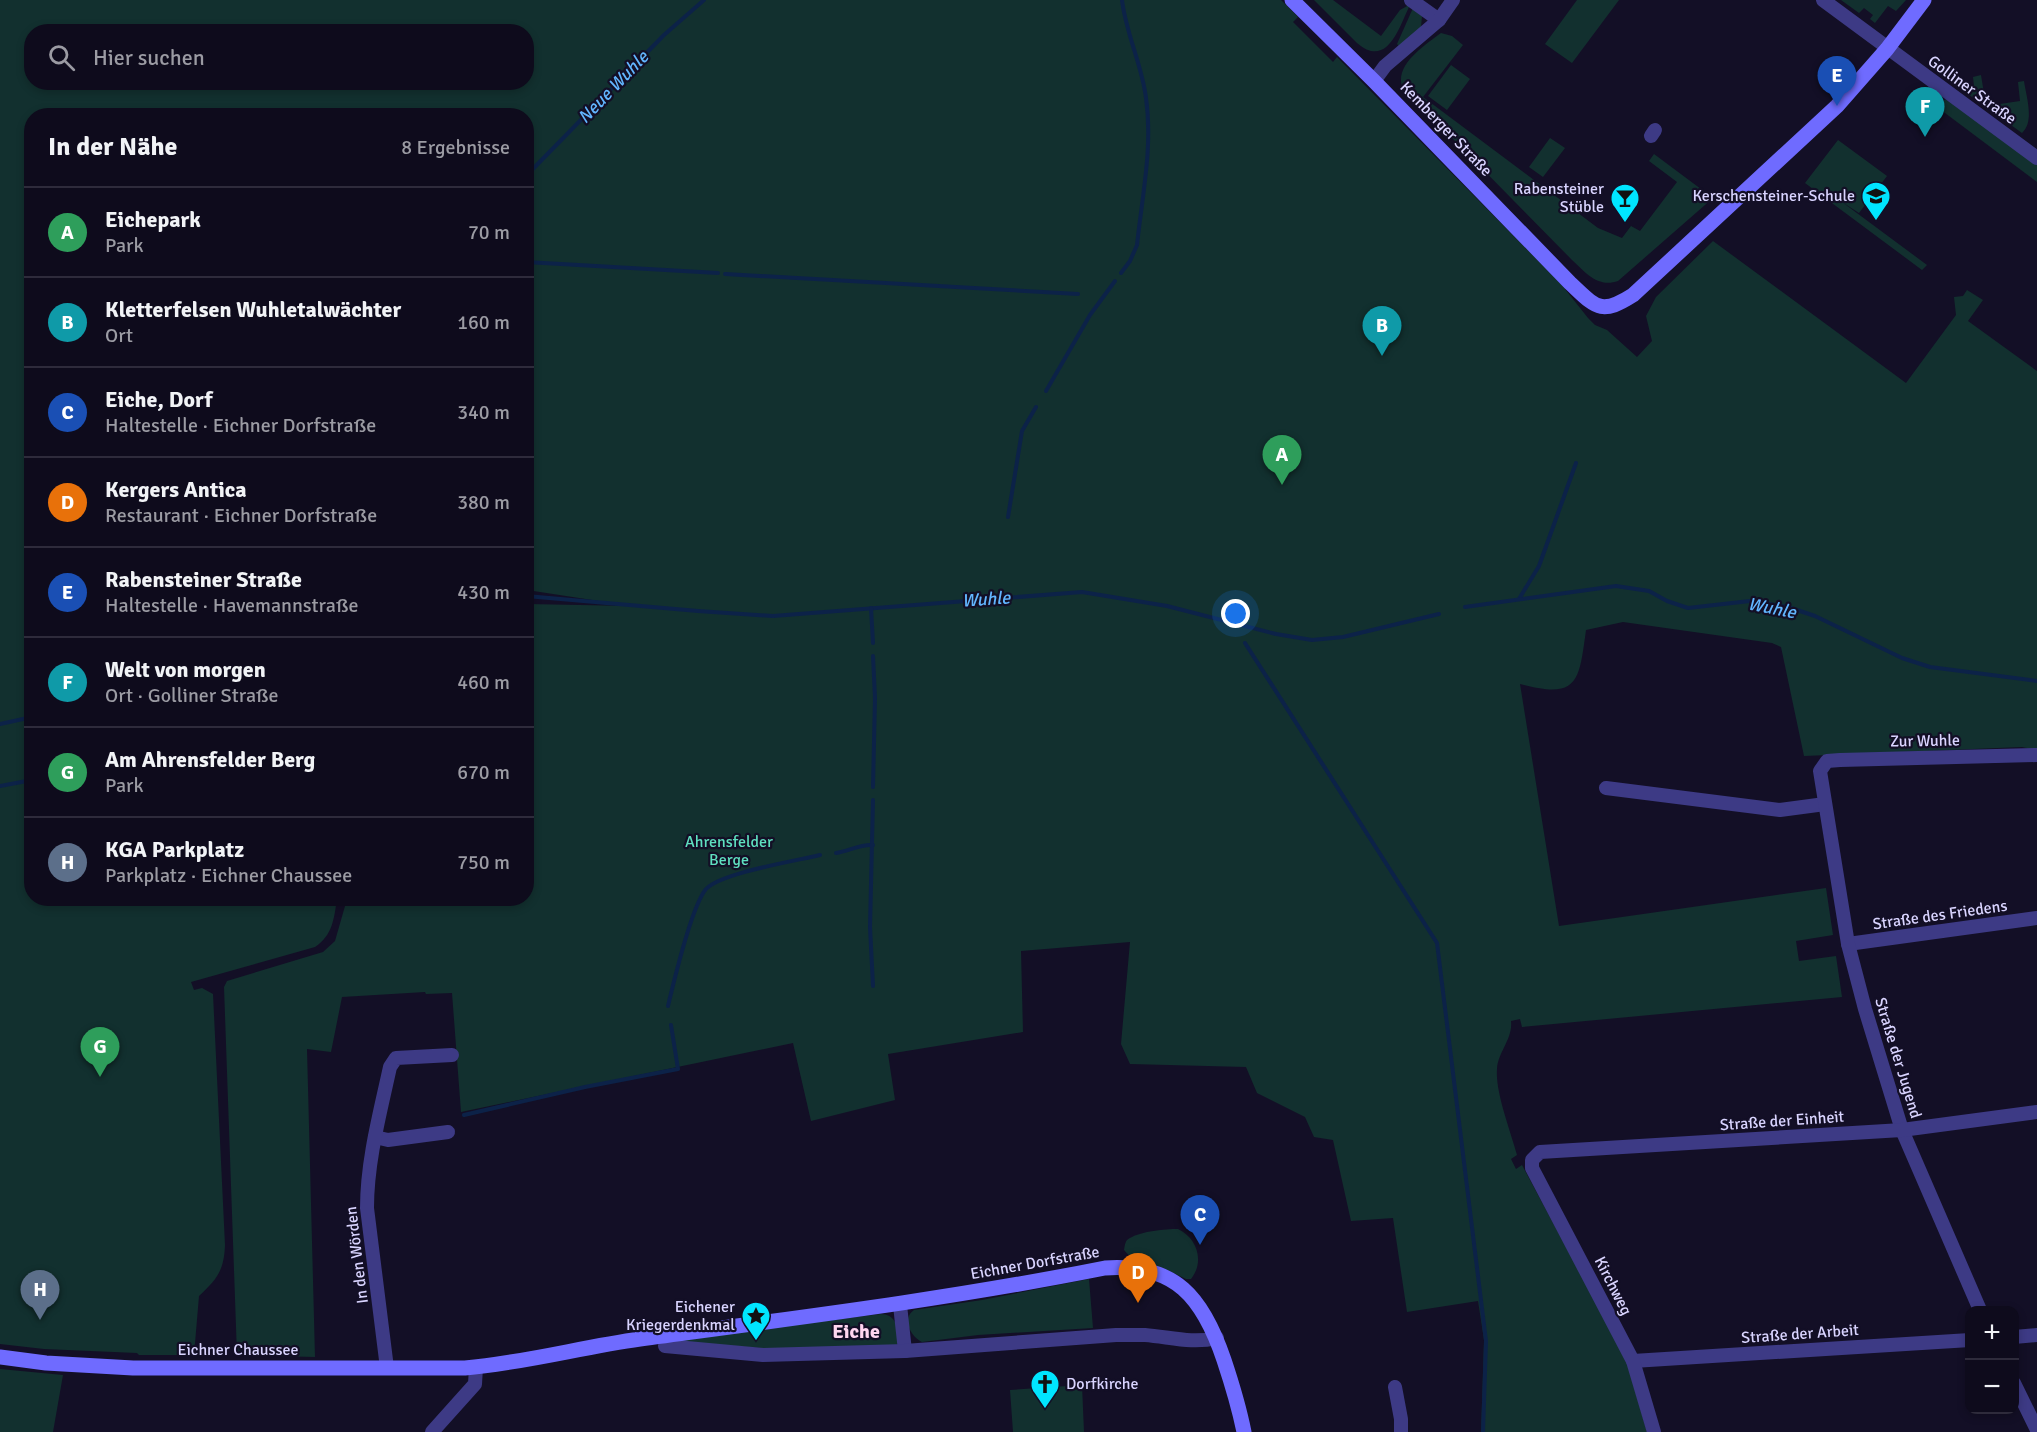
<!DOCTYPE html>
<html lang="de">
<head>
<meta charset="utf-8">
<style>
	:root { --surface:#0e0b1c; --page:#1c1929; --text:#f1f3f6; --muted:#9b9ba3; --line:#2e2b3b; --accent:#00e5ff }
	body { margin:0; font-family:Signika,sans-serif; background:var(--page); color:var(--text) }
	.controls { position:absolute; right:18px; bottom:18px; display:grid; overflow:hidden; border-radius:12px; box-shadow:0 3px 9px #0003 }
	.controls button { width:54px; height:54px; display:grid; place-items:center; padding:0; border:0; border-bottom:2px solid var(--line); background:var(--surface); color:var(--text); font:30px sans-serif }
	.you { position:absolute; left:1236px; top:614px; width:21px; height:21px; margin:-15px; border:4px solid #fff; border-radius:50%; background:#1a73e8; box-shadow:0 0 0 9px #1a73e833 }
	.badge { display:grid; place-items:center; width:39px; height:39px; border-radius:50%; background:var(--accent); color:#fff; font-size:20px; font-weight:700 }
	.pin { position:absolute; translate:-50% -50px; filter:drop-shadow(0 2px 3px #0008) }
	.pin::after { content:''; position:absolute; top:32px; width:21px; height:18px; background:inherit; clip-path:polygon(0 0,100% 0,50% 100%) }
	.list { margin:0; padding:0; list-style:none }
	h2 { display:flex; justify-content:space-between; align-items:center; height:78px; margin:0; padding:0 24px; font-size:26px }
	h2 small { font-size:20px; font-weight:400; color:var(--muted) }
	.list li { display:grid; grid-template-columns:39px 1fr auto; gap:18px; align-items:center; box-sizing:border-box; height:90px; padding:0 24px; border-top:2px solid var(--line) }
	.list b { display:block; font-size:22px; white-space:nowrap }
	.list p { margin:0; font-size:20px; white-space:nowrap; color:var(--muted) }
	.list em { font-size:20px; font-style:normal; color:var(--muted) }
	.icon { flex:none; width:33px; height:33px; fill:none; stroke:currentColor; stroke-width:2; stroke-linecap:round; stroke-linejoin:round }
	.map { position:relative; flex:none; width:2037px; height:1432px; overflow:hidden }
	.search { position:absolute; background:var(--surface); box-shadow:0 3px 9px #0003; left:24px; top:24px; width:510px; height:66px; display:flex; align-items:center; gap:15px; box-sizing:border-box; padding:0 21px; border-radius:24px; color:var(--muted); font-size:22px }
	.panel { position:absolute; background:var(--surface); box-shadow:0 3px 9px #0003; left:24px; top:108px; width:510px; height:798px; border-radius:24px }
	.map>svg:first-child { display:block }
	.green { fill:#12302f; fill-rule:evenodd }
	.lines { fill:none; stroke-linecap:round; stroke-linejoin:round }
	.stream { stroke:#0c2248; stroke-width:4 }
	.street { stroke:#3d3a85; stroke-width:14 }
	.secondary { stroke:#6f6bff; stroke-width:15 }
	.labels { text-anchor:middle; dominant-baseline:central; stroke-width:4.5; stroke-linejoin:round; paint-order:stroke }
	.street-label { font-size:16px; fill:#d9d4ff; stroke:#130f26 }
	.poi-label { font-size:16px; fill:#d9d4ff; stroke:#130f26; text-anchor:end }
	.park-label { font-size:16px; fill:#5fe0c0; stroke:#130f26 }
	.water-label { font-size:18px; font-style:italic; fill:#62b6ff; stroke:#130f26 }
	.quarter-label { font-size:20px; font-weight:bold; fill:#ffd6f0; stroke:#130f26 }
</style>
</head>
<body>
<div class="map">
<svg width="2037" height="1432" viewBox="0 0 2037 1432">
	<rect width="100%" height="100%" fill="#130f26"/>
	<g class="green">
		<path d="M0,0H1281L1298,17L1293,22L1333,62L1337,57L1347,67L1561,284L1588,318L1595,325L1607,330L1637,357L1652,341L1646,316L1656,297L1713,241L1906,383L1956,315L1954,297L1963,296L1967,290L1983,300L1968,321L2037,371V750L2022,747L1804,756L1781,647L1772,643L1623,622L1586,630C1579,681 1579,700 1520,684L1559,926L1826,888L1833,935L1796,941L1799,961L1836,956L1842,997L1522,1027L1520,1019L1511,1021C1513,1039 1498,1052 1497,1069C1495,1092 1511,1132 1517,1155L1511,1159L1516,1169L1522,1165L1626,1359L1647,1432H1481L1484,1340L1478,1301L1407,1312L1393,1218L1351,1221L1333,1140L1314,1137L1305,1117L1257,1093L1246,1067L1130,1064L1121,1044L1130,942L1021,951L1023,1032L888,1054L895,1100L811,1121L793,1043L461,1112L452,993L426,994L425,992L342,997L331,1052L307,1049L315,1357L237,1355L224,987L227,981L323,952L335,941L347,899L526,898L527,604L631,606L527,590L526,116H32V898L337,899C334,918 333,935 315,947L191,982L194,990L202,988L213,994L225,1245C224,1271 217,1279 199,1296L194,1355H139L137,1353L44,1349L0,1344ZM32,32H526V82H32Z"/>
		<path d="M1314,0H1333L1381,36L1400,10L1409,5V7C1399,28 1387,69 1357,43Z"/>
		<polygon points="1577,0 1619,0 1572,63 1545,44"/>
		<polygon points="1841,0 1906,0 1896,11 1888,6 1875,23 1870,19 1873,15 1864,8 1859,13"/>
		<polygon points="1413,8 1422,16 1421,27 1400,47 1397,44"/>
		<path d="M1441,33L1452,36L1463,45L1423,97L1598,228L1622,238L1631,226L1640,231L1677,182L1649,161L1654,154L1713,198L1618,281C1598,288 1586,273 1572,260L1402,87C1395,64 1425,45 1441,33Z"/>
		<polygon points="1451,65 1470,79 1447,110 1428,96"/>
		<path d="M1981,75L1986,106L2020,101L2018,82L2024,81C2026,96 2035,121 2022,133L1961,89L1966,82L1971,86H1974L1973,77Z"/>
		<polygon points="1946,99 2037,164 2037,182 1941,110 1940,103"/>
		<polygon points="1550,138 1565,148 1543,177 1529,167"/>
		<polygon points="1838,140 1887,176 1859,213 1842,202 1927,265 1922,270 1805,183"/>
		<path d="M1178,1229C1197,1238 1205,1261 1191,1279H1186L1161,1267L1133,1260L1124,1250C1125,1245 1125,1240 1130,1238C1142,1231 1165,1229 1178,1229Z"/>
		<path d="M1089,1279L1093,1328L978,1335L922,1342C911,1337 901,1319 914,1310L982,1300Z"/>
		<path d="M881,1314C898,1314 899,1333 897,1346L787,1350L682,1342L679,1339Z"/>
		<polygon points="0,1369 63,1375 53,1432 0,1432"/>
		<polygon points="1082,1385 1084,1432 1013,1432 1010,1390"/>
	</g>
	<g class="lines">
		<g class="stream">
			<polyline points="526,176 664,35 704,0"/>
			<polyline points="526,262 718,273"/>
			<path d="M1121,273L1130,261L1137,245C1142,197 1153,147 1146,98C1142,65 1126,34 1122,0"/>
			<polyline points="725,274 1078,294"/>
			<polyline points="1046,391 1090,315 1115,281"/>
			<polyline points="1008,517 1022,431 1036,407"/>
			<polyline points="526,596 698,611 773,616 1082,592 1167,606 1276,634 1312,640 1343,637 1439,614"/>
			<polyline points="1519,599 1539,566 1576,463"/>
			<polyline points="1465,607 1616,586 1649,591 1667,601 1688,608 1750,601 1788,607 1815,616 1902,658 1930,667 2037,681"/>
			<polyline points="871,608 873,643"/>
			<polyline points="1245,643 1437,943 1486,1341 1483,1432"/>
			<polyline points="0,724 32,717"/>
			<polyline points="0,786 32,780"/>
			<polyline points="873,787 875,698 873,656"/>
			<polyline points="873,800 870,927 873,986"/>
			<path d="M836,853C849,851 860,844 873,845"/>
			<path d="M668,1006C674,981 691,907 706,889C721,873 795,861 820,855"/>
			<polyline points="464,1115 585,1087 678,1069 671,1025"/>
		</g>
		<g class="street">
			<polyline points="1411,0 1439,20"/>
			<polyline points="1823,0 2037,158"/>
			<polyline points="1374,81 1385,66 1439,20 1453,0"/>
			<polyline points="1651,136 1655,130"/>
			<polyline points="1606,788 1780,810 1825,804"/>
			<polyline points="1848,944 2037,918"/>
			<polyline points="375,1137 388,1140 448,1132"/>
			<polyline points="900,1305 905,1351"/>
			<polyline points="1980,1310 1902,1130 1865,1009 1848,944 1820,771 1827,761 1840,760 2037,755"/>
			<polyline points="2014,1337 2037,1335"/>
			<path d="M665,1346L763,1355L905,1351L1116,1335C1125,1335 1135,1335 1145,1335C1170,1337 1192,1344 1217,1338"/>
			<polyline points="1633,1361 1970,1340"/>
			<path d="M387,1368L367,1208C367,1161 380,1113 390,1067L396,1058L452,1055"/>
			<polyline points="2014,1383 2037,1430"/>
			<polyline points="1395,1387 1401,1419 1401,1432"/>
			<polyline points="432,1432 475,1384 476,1367"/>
			<polyline points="1654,1432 1633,1361 1532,1168 1532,1160 1540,1152 1902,1130 2037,1112"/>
		</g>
		<g class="secondary">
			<path d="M1292,0L1374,81L1570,283C1596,307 1600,316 1633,295L1837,106L1887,49L1924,0"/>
			<path d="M0,1357L46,1363L133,1368H465C524,1363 582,1347 640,1339C796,1318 950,1299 1105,1268C1176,1263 1203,1298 1224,1360C1232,1384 1239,1407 1244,1432"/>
		</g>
	</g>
	<defs>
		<g id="school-pin" transform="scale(1.5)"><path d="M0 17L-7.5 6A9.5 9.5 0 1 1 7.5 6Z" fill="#00e5ff" stroke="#130f26"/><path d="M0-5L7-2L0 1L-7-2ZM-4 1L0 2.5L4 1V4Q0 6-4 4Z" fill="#111"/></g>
		<g id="bar-pin" transform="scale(1.5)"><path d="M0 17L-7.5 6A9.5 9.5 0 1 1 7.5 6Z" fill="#00e5ff" stroke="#130f26"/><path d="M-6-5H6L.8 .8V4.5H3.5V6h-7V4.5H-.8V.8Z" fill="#111"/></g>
		<g id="sight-pin" transform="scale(1.5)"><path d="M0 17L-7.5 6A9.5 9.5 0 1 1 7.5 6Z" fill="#00e5ff" stroke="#130f26"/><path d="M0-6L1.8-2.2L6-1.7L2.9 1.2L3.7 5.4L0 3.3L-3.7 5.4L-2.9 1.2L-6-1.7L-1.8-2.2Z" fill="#111"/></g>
		<g id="church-pin" transform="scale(1.5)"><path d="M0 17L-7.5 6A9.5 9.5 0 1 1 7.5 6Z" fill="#00e5ff" stroke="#130f26"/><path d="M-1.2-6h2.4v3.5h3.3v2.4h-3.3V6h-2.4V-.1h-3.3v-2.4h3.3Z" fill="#111"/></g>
	</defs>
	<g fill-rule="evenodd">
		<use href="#school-pin" x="1876" y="196"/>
		<use href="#bar-pin" x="1625" y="198"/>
		<use href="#sight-pin" x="756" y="1316"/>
		<use href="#church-pin" x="1045" y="1384"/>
	</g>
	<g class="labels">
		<g class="street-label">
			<text transform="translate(1972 90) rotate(36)">Golliner Straße</text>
			<text transform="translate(1446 129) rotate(46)">Kemberger Straße</text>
			<text transform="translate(1925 741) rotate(-1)">Zur Wuhle</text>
			<text transform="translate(1940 915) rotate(-8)">Straße des Friedens</text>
			<text transform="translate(1898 1058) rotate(73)">Straße der Jugend</text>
			<text transform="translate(1782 1121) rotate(-4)">Straße der Einheit</text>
			<text transform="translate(357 1255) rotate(-97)">In den Wörden</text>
			<text transform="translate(1035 1263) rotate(-10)">Eichner Dorfstraße</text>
			<text transform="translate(1613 1286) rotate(63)">Kirchweg</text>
			<text transform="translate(1800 1334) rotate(-4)">Straße der Arbeit</text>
			<text x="238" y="1350">Eichner Chaussee</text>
		</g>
		<g class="poi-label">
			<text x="1604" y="189">Rabensteiner<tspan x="1604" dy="18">Stüble</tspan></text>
			<text x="1855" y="196">Kerschensteiner-Schule</text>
			<text x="735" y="1307">Eichener<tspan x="735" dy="18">Kriegerdenkmal</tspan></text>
			<text x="1066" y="1384" text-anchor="start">Dorfkirche</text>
		</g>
		<g class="park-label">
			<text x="729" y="842">Ahrensfelder<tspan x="729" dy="18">Berge</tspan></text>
		</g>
		<g class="water-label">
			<text transform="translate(613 87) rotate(-46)">Neue Wuhle</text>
			<text transform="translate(986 599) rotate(-4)">Wuhle</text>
			<text transform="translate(1772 608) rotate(11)">Wuhle</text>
		</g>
		<g class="quarter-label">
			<text x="856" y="1331">Eiche</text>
		</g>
	</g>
</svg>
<div class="controls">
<button>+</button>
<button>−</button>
</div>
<div class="you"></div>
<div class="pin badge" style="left:1282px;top:485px;background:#2e9e5b">A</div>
<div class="pin badge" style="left:1382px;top:356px;background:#0f9aa8">B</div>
<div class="pin badge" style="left:1200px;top:1245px;background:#1a4fb4">C</div>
<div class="pin badge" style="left:1138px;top:1303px;background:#e8710a">D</div>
<div class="pin badge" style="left:1837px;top:106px;background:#1a4fb4">E</div>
<div class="pin badge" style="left:1925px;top:137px;background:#0f9aa8">F</div>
<div class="pin badge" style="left:100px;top:1077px;background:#2e9e5b">G</div>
<div class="pin badge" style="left:40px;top:1320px;background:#5c6f8a">H</div>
<div class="search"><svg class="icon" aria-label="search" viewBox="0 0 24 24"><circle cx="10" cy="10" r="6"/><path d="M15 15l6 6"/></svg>Hier suchen</div>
<section class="panel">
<h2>In der Nähe<small>8 Ergebnisse</small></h2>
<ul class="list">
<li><span class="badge" style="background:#2e9e5b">A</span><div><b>Eichepark</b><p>Park</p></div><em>70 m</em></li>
<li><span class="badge" style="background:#0f9aa8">B</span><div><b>Kletterfelsen Wuhletalwächter</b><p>Ort</p></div><em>160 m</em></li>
<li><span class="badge" style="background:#1a4fb4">C</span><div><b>Eiche, Dorf</b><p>Haltestelle · Eichner Dorfstraße</p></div><em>340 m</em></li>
<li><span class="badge" style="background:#e8710a">D</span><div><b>Kergers Antica</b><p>Restaurant · Eichner Dorfstraße</p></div><em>380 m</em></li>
<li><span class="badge" style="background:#1a4fb4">E</span><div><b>Rabensteiner Straße</b><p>Haltestelle · Havemannstraße</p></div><em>430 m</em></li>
<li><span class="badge" style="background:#0f9aa8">F</span><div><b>Welt von morgen</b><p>Ort · Golliner Straße</p></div><em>460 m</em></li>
<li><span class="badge" style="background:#2e9e5b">G</span><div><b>Am Ahrensfelder Berg</b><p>Park</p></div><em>670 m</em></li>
<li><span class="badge" style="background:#5c6f8a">H</span><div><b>KGA Parkplatz</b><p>Parkplatz · Eichner Chaussee</p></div><em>750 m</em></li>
</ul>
</section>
</div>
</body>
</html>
